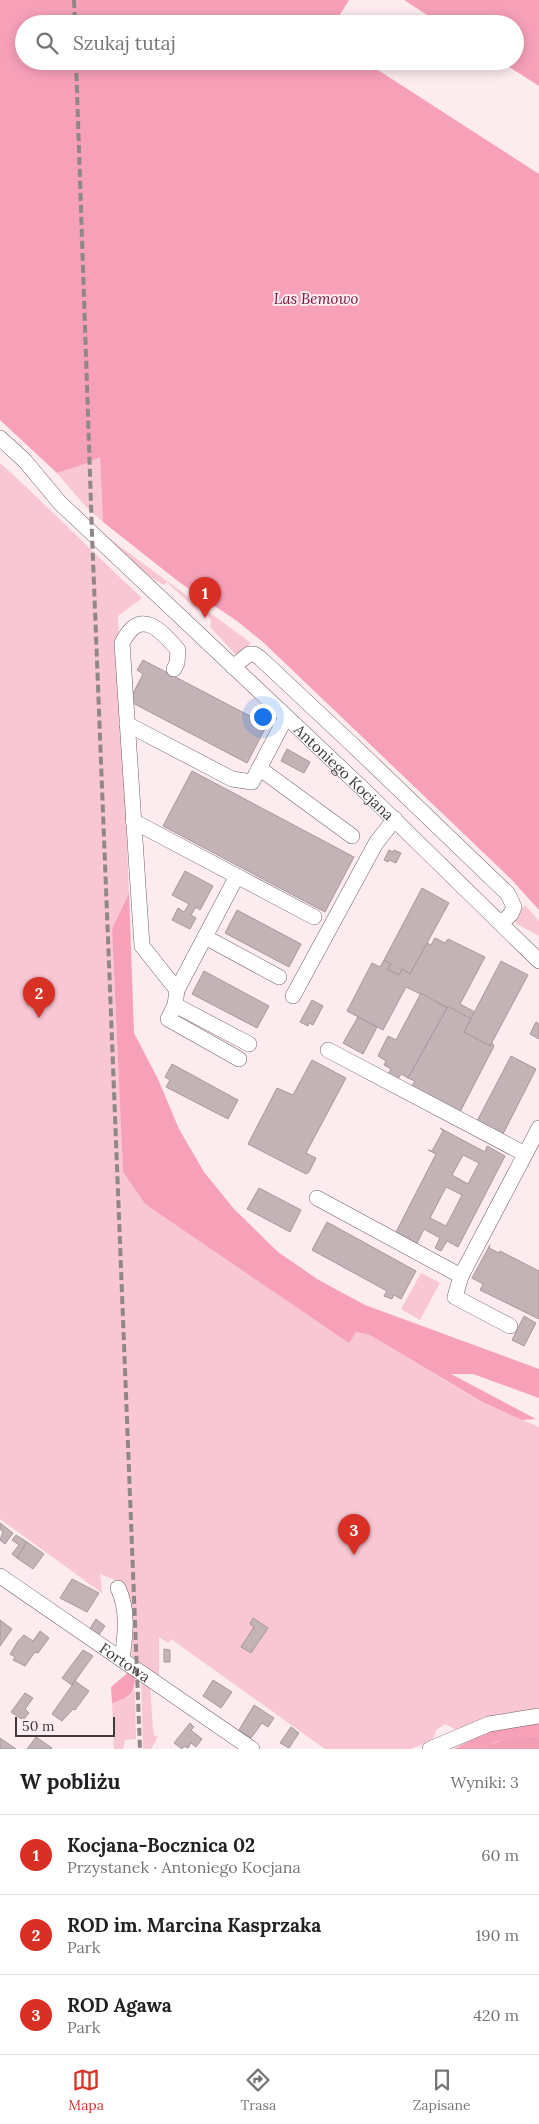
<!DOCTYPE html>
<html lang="pl">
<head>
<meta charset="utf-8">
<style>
	:root { --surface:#fff; --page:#f6f6f6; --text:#202124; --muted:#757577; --line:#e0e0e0; --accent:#d93025 }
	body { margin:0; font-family:Lora,serif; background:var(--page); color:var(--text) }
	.scale { position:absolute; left:15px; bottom:12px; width:100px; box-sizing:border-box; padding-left:5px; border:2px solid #403a3b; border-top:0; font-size:14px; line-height:18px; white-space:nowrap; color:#403a3b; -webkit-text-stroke:4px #fcebef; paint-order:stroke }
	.you { position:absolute; left:262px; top:716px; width:18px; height:18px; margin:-12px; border:4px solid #fff; border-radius:50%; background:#1a73e8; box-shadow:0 0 0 8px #1a73e833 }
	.badge { display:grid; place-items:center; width:32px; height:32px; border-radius:50%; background:var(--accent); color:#fff; font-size:16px; font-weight:700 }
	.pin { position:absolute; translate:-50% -41px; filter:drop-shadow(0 1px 2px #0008) }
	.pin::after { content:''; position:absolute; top:26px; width:18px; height:15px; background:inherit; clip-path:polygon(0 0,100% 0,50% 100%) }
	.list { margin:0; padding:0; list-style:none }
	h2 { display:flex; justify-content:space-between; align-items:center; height:65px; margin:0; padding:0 20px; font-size:21px }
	h2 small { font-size:16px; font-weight:400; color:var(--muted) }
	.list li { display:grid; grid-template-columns:32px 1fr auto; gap:15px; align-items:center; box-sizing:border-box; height:80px; padding:0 20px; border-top:1px solid var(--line) }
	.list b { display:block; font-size:19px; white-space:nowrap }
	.list p { margin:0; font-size:16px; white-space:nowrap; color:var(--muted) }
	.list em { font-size:16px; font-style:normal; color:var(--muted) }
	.icon { flex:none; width:28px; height:28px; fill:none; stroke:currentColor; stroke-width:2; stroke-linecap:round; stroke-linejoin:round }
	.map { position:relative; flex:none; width:539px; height:1749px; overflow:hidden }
	.search { position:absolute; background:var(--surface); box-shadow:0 2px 12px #0003; left:15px; right:15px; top:15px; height:55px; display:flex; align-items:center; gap:12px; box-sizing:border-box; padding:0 18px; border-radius:28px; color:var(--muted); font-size:19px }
	.sheet { height:305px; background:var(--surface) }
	nav { display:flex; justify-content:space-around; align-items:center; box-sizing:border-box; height:70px; border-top:1px solid var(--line); background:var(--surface); font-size:14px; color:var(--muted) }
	nav a { display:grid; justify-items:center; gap:2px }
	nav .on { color:var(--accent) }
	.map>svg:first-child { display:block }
	.green { fill:#f8c7d3 }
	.forest { fill:#f7a1b9 }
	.water { fill:#f49eb6 }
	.building { fill:#c3b3b7; stroke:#a7989b; fill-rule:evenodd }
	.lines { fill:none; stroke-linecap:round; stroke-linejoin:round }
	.minor-casing { stroke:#6f6164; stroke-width:16 }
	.minor { stroke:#fff; stroke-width:15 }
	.rail { stroke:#918789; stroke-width:4; stroke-dasharray:8 4; stroke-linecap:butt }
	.labels { text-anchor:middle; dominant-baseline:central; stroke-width:4; stroke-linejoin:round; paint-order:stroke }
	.park-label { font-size:15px; font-style:italic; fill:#77123c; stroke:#fcebef }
	.street-label { font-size:15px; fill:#403a3b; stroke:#fcebef }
</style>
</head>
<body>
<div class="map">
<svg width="539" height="1749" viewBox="0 0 539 1749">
	<rect width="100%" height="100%" fill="#fcebef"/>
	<g class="green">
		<polygon points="100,456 103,522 86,507 57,473 85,464"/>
		<path d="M0,463C49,507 94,554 142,598L118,616L129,893L112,929L123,1172L145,1204L349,1342L356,1332L370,1335L481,1402L539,1427V1710L457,1730L445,1724L436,1730L433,1740L411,1749H325L171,1639L168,1643L159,1637V1678L132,1659L129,1604L122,1583L100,1574L102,1593L0,1519Z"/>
		<polygon points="96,527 114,542 251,643 237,656 213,630 210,627 211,620 203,611 197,610 167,582 164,585 139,570"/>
		<polygon points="525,905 539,921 539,936 517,924 513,918"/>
		<polygon points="421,1273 440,1283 420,1320 401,1309"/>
		<polygon points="141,1679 150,1685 153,1729 154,1735 158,1737 151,1749 143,1749"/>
		<polygon points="135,1689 136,1739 125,1740 123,1749 114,1749 112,1703 129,1697"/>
	</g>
	<g class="forest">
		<polygon points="0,0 349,0 334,24 24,24 24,61 364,61 539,174 539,910 511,879 264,643 237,621 179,582 103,522 100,457 85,464 57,473 0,420"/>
		<polygon points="404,0 539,0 539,86 500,61 515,61 515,24 441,24"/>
		<polygon points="129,893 134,1033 158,1079 179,1129 204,1172 234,1209 278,1252 317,1279 339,1291 365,1305 539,1369 539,1398 473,1374 451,1374 536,1419 522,1420 482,1402 370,1335 356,1332 349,1343 145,1204 123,1172 112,929"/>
		<path d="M130,1671L135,1674C135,1694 131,1697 112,1703L111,1687Z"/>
		<polygon points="539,1720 539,1736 504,1740 495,1742 484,1749 454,1749 500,1725"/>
	</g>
	<path class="water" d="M539,1736V1749H484C499,1737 521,1738 539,1736Z"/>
	<g class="building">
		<polygon points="143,660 267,725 247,763 129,701 143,674 137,670"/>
		<polygon points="287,749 310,762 304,773 281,761"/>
		<polygon points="192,771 354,857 325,912 163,826"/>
		<polygon points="389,850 393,852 394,850 401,853 396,863 389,860 388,862 384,860"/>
		<polygon points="185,871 213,886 200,910 196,907 191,915 196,918 190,929 172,920 178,908 184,912 189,904 172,895"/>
		<polygon points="422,888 449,903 410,974 402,969 399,975 387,969 391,964 384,960"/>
		<polygon points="237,910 301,944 289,967 225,933"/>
		<polygon points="435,938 445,943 448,939 485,957 460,1004 475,1012 471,1019 406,987 383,1030 347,1011 372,963 380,967 384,960 391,964 387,969 399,975 402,969 410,974 427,943 431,945"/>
		<polygon points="501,961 528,975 490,1046 464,1032"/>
		<polygon points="204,971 269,1006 257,1028 192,994"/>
		<polygon points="421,993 447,1008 408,1078 401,1074 398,1079 388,1074 391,1069 384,1065 386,1061 378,1056 388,1036 396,1040"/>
		<polygon points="312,1000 323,1006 313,1025 309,1023 308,1026 300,1022"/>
		<polygon points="448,1006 471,1019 464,1032 490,1046 492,1043 494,1046 460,1112 412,1086 415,1081 408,1078"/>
		<polygon points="358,1017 377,1027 363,1054 343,1043"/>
		<polygon points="536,1022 539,1024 539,1039 530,1034"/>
		<polygon points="511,1056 536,1069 503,1134 477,1121"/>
		<polygon points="312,1060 346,1078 306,1153 316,1158 309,1172 306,1174 248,1144 277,1088 293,1095"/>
		<polygon points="172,1064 238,1100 228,1119 166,1087 170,1080 165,1077"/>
		<path d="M440,1128L485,1152L487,1146L505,1156L458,1247L447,1241L441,1251L435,1248L440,1238L424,1229L416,1245L395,1234L436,1154L428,1150L432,1151L443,1131ZM463,1155L479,1163L468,1184L452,1175ZM446,1187L462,1195L446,1226L430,1218Z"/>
		<polygon points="259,1188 301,1210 290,1232 247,1209"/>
		<polygon points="327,1222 416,1271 401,1299 394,1295 392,1299 384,1296 387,1291 312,1250"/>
		<polygon points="490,1245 489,1248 499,1253 500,1251 539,1271 539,1319 480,1290 483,1284 472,1278"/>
		<polygon points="524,1316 536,1323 524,1346 512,1340"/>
		<polygon points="0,1523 13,1533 5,1544 0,1540 3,1532 0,1529"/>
		<polygon points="16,1535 27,1542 17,1558 12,1554 19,1545 12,1540"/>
		<polygon points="27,1542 44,1554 33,1569 17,1558"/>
		<polygon points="72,1579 99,1593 87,1612 60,1598"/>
		<polygon points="253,1618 268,1628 251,1653 241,1647 254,1627 250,1624"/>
		<polygon points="96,1619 105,1626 98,1636 89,1630"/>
		<polygon points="0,1620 12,1629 0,1646"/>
		<polygon points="40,1631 49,1638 38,1653 35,1652 25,1666 13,1660 15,1657 10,1654 18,1641 24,1635 33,1641"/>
		<polygon points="164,1649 170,1650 170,1662 164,1662"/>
		<polygon points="83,1650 93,1656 72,1685 62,1678"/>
		<polygon points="213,1680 232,1692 221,1708 203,1696"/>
		<polygon points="75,1681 89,1691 75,1710 73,1709 62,1721 52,1714"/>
		<polygon points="25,1693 33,1698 25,1709 29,1713 23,1720 11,1712"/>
		<polygon points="254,1705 274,1718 268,1727 262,1723 251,1738 239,1730"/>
		<polygon points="190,1723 194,1727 191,1730 202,1739 196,1747 191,1743 188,1748 184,1746 182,1749 174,1743"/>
		<polygon points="291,1727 299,1733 289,1748 280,1743"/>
		<polygon points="36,1737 52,1748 51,1749 27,1749"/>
		<polygon points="0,1738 16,1749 0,1749"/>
	</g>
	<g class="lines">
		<g class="minor-casing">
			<g id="minor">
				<path id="s1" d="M0,438L25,461L60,503L363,789L539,961"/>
				<polyline points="233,667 249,654 254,654 260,658 356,748 508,894 514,907 511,914 501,923"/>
				<path d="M174,669L177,663L178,650C160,629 140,607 122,643L142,946L177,990"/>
				<polyline points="127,724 232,779 252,782 286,717"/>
				<polyline points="259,768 352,836"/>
				<polyline points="133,821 314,917"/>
				<polyline points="237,876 177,990 175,1005 249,1044"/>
				<polyline points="205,937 279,977"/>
				<polyline points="293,996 376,843 395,819"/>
				<polyline points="175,1005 168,1019 239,1059"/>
				<polyline points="328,1050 525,1154"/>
				<polyline points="317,1198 461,1276"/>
				<polyline points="510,1326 455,1297 461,1276 539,1128"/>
				<path id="s2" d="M0,1576L252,1749"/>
				<path d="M118,1588C129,1611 125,1636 122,1660"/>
				<polyline points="430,1749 489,1724 539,1716"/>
			</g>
		</g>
		<use href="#minor" class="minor"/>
		<g class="rail">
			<polyline points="74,0 75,24"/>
			<polyline points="76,61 92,534 140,1749"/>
		</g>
	</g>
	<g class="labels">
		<g class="park-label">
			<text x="316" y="298">Las Bemowo</text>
		</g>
		<g class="street-label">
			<text stroke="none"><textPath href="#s1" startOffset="480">Antoniego Kocjana</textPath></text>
			<text stroke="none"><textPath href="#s2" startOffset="152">Fortowa</textPath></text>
		</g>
	</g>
</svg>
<div class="scale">50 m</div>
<div class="you"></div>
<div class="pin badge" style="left:205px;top:618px">1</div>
<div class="pin badge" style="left:39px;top:1018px">2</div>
<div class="pin badge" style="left:354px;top:1555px">3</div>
<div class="search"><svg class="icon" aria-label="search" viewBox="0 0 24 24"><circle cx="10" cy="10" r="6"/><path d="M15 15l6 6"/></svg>Szukaj tutaj</div>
</div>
<section class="sheet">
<h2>W pobliżu<small>Wyniki: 3</small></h2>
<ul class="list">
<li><span class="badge">1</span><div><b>Kocjana-Bocznica 02</b><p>Przystanek · Antoniego Kocjana</p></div><em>60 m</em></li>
<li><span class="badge">2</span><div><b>ROD im. Marcina Kasprzaka</b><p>Park</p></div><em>190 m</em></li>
<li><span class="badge">3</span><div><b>ROD Agawa</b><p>Park</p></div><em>420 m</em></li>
</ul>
</section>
<nav>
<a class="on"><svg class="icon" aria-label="map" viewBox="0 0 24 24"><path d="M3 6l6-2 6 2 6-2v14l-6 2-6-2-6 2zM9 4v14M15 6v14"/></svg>Mapa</a>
<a><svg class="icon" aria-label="directions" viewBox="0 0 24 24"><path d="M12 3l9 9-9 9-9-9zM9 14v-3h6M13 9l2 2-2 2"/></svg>Trasa</a>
<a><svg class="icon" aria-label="saved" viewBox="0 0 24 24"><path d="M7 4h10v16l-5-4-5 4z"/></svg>Zapisane</a>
</nav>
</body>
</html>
